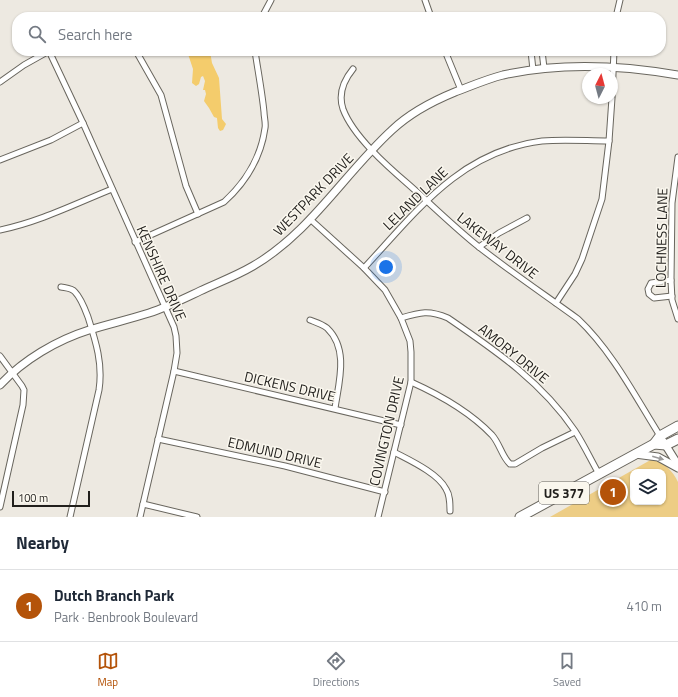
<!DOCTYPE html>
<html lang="en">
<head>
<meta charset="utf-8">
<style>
	:root { --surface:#fff; --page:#f2f2f3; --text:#1f2937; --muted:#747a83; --line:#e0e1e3; --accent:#b45309 }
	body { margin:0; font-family:"Titillium Web",sans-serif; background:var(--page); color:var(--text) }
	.controls { position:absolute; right:12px; bottom:12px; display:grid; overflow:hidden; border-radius:8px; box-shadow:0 1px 3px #0004 }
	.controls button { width:36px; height:36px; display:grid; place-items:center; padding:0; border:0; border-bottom:1px solid var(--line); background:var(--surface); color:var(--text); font:20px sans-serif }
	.compass { position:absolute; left:582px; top:68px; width:36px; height:36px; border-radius:50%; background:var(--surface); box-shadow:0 1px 3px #0004; rotate:6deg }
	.scale { position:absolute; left:12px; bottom:10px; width:78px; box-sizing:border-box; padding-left:4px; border:2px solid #211f1c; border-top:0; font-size:11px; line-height:14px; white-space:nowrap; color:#211f1c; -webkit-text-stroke:3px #faf7ee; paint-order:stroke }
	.you { position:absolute; left:386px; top:267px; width:14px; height:14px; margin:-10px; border:3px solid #fff; border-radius:50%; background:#1a73e8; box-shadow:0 0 0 6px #1a73e833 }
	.badge { display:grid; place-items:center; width:26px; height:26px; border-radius:50%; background:var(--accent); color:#fff; font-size:13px; font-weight:700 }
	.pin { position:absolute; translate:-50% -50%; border:2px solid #fff; box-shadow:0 1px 4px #0006 }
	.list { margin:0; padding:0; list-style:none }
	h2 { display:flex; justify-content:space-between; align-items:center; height:52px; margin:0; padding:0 16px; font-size:17px }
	h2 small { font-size:13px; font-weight:400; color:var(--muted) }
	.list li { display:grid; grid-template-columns:26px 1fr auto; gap:12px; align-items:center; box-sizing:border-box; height:72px; padding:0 16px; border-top:1px solid var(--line) }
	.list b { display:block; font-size:15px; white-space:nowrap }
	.list p { margin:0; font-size:13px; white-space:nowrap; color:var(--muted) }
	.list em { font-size:13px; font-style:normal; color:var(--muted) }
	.icon { flex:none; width:22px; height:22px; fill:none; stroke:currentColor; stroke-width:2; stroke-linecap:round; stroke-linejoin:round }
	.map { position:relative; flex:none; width:678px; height:517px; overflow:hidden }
	.search { position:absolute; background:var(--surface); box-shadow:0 1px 3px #0004; left:12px; right:12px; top:12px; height:44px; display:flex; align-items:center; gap:10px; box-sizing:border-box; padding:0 14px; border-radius:16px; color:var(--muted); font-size:15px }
	.sheet { height:124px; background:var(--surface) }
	nav { display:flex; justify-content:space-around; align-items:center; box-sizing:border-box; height:56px; border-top:1px solid var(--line); background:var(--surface); font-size:11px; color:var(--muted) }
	nav a { display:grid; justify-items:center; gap:2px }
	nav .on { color:var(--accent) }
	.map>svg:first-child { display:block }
	.green { fill:#edcd85; fill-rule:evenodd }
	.water { fill:#f4cc6c }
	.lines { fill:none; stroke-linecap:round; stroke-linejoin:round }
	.street-casing { stroke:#69665e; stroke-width:7 }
	.secondary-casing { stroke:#69665e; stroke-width:9 }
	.highway-casing { stroke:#69665e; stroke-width:11 }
	.street { stroke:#fff; stroke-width:5 }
	.secondary { stroke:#fff; stroke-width:7 }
	.highway { stroke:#fff; stroke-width:9 }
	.oneway { fill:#9b9a99 }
	.labels { text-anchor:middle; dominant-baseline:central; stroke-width:3; stroke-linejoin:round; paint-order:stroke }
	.shield { fill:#faf7ee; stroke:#62605b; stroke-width:1 }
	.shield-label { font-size:13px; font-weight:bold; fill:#211f1c }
	.street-label { font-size:14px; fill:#211f1c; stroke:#faf7ee }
</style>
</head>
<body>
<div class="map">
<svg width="678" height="517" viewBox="0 0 678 517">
	<rect width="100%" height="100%" fill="#ede9e1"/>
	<path class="green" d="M654,458C664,463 673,471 678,482V517H550ZM633,472H663V502H633Z"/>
	<polygon class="water" points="187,51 210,51 212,63 219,78 222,119 226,124 223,130 220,131 218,128 217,118 214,117 209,108 204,101 206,94 205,90 203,90 205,81 203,76 201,77 199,84 196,86 192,83 193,69"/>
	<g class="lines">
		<g class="street-casing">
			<g id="street">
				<polyline points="425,0 431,17"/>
				<polyline points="262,17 271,0"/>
				<polyline points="616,17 620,0"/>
				<polyline points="49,51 83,123 174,327 176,336 177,353 174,371 140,517"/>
				<polyline points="136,51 161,95 186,186 198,214"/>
				<polyline points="445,51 461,90"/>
				<polyline points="531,51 533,70"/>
				<polyline points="542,51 544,68"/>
				<path d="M353,69C344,80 338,94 343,109C353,136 387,166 408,184C432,205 454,227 479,247C511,272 545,295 578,319C612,351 635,396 660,436"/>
				<polyline points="0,82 24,65 49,51"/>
				<polyline points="612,96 614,51"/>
				<polyline points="678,157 672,203 671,280 672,300 678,319"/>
				<polyline points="0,160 51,140 83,123"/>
				<polyline points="310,219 364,268 385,290 401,318 410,341 411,352 411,382 378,517"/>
				<path d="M0,230C39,222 75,204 112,189"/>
				<path d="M135,242L224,202C246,182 261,157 265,128C266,123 264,117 264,112C262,92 258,71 255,51"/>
				<polyline points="479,247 499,233 527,218"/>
				<path d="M364,268C416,212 460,151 542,141C564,139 587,141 609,141"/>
				<polyline points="671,280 651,283 648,289 649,294 654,298 672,296"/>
				<path d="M61,287C66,288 72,288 75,292C81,298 85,309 88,317C96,342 103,364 99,390L70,517"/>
				<polyline points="556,303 575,274 582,259 602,199 609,141 612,98"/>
				<path d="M401,318C421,312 429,310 448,318C496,351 542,382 575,431C584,445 591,460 599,474"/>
				<path d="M310,320C315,322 322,324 327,328C349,349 339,382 335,408"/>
				<polyline points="0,356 22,386 24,390 23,405 0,507"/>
				<polyline points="174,371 401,425"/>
				<path d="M411,382C440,395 470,412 492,435C500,444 502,457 510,464H515L542,448L575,432"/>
				<polyline points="158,439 285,466 385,492"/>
				<path d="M394,452C409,460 438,473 446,489C450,495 450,503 450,511"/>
				<polyline points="143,504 197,517"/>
			</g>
		</g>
		<g class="secondary-casing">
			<g id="secondary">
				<path d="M0,385C23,360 57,340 89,330C109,324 130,319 149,313C167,307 183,299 200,291C217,283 236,276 253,266C310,233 344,174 392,130C410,113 433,101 455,92C471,86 487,79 503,75C561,62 620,65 678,75"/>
				<polyline points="663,441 678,465"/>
				<polyline points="635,454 658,457 678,468"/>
			</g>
		</g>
		<g class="highway-casing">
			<g id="highway">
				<polyline points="654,444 666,445 678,439"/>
				<polyline points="520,517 654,444 660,436 678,426"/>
			</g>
		</g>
		<use href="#street" class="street"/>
		<use href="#secondary" class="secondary"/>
		<use href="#highway" class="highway"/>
	</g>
	<defs><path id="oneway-solid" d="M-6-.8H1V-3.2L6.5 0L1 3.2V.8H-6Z"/></defs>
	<use class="oneway" href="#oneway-solid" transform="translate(658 458) rotate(16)"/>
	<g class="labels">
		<rect class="shield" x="539" y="482" width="50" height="22" rx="3"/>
		<g class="shield-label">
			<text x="564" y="493">US 377</text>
		</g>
		<g class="street-label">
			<text transform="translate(313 194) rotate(-46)">WESTPARK DRIVE</text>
			<text transform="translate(415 198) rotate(-44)">LELAND LANE</text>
			<text transform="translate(661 238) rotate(-89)">LOCHNESS LANE</text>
			<text transform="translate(498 245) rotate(38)">LAKEWAY DRIVE</text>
			<text transform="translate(162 273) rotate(66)">KENSHIRE DRIVE</text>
			<text transform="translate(514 353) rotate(39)">AMORY DRIVE</text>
			<text transform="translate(290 386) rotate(13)">DICKENS DRIVE</text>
			<text transform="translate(386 431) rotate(-77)">COVINGTON DRIVE</text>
			<text transform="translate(275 452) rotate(13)">EDMUND DRIVE</text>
		</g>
	</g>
</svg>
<div class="controls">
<button><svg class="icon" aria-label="layers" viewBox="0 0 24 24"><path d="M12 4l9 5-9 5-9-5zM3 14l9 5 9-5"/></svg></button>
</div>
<svg class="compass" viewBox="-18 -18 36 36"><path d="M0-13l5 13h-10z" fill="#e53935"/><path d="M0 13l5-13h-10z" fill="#747a83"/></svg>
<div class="scale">100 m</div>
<div class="you"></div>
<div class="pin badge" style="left:613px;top:492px">1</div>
<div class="search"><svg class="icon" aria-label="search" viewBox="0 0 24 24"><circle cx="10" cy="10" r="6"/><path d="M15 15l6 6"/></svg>Search here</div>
</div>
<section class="sheet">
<h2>Nearby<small></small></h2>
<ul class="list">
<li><span class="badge">1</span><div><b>Dutch Branch Park</b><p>Park · Benbrook Boulevard</p></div><em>410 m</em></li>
</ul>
</section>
<nav>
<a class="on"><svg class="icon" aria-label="map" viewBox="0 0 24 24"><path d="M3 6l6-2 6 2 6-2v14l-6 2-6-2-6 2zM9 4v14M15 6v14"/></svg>Map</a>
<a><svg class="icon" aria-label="directions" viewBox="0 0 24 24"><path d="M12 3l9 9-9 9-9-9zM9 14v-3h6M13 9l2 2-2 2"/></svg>Directions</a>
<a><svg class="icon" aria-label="saved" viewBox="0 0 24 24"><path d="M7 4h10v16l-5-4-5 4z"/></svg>Saved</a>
</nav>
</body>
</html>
